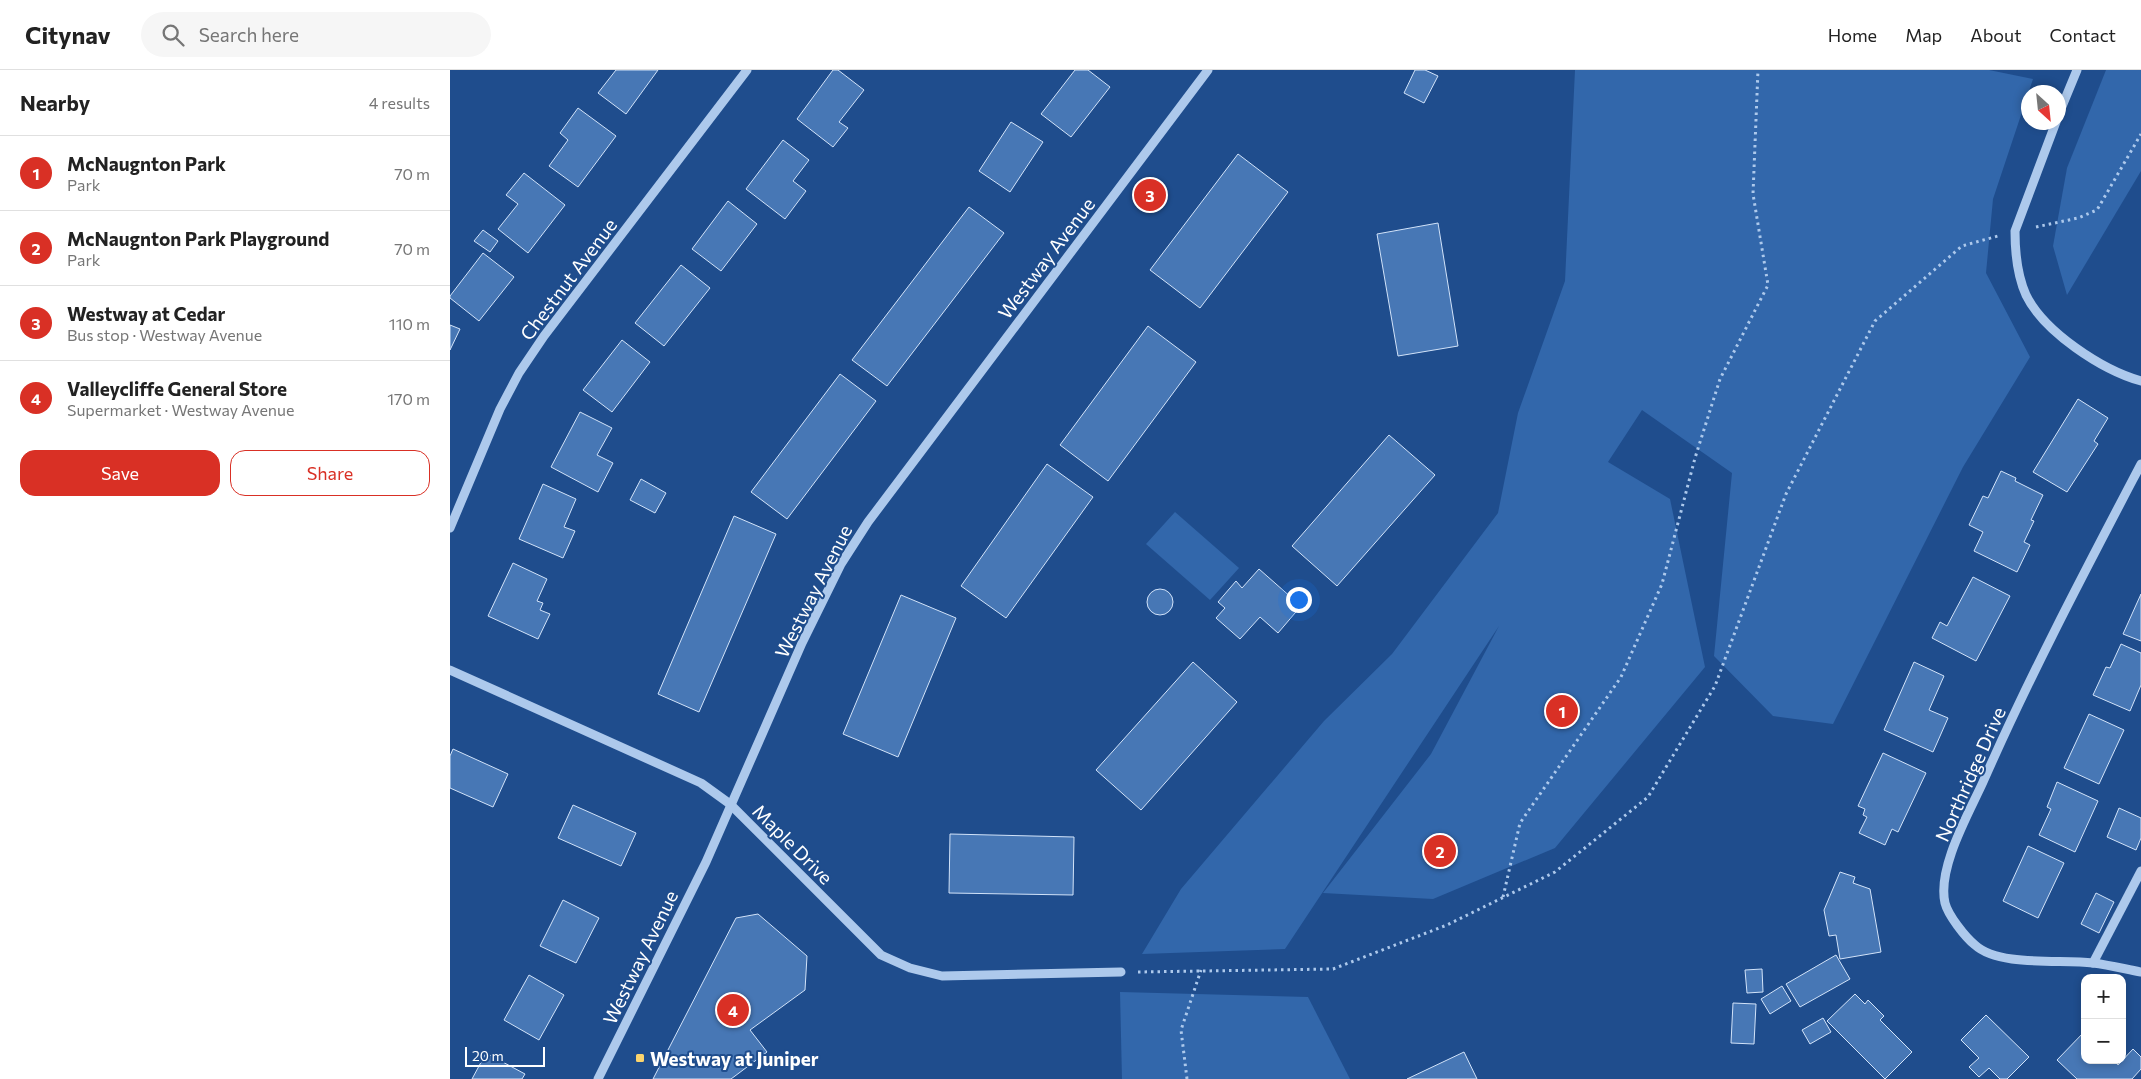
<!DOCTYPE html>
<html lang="en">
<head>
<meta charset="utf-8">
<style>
	:root { --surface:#fff; --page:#f6f6f6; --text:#222; --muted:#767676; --line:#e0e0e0; --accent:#d93025 }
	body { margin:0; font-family:Commissioner,sans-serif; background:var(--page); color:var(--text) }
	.controls { position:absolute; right:15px; bottom:15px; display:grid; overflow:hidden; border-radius:10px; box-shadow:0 2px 8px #0003 }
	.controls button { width:45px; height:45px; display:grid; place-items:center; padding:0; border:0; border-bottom:1px solid var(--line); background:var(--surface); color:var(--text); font:25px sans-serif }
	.compass { position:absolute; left:1571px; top:15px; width:45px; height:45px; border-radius:50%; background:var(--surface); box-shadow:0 2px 8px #0003; rotate:153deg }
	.scale { position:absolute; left:15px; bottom:12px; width:80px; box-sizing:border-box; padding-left:5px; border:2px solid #fff; border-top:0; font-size:14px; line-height:18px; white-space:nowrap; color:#fff; -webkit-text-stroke:4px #1f4d8d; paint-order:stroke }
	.you { position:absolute; left:848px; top:529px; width:18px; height:18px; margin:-12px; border:4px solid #fff; border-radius:50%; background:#1a73e8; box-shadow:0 0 0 8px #1a73e833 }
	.badge { display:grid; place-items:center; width:32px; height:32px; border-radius:50%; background:var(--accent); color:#fff; font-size:16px; font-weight:700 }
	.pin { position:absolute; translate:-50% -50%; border:2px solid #fff; box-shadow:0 1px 5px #0006 }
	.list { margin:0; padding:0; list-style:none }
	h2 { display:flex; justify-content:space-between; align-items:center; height:65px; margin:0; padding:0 20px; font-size:21px }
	h2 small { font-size:16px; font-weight:400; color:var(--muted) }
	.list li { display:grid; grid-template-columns:32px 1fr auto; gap:15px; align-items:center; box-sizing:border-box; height:75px; padding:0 20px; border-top:1px solid var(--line) }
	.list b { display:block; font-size:19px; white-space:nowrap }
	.list p { margin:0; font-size:16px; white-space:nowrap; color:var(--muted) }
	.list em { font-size:16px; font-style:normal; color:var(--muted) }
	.actions { display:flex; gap:10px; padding:15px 20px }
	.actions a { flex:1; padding:11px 0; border:1px solid var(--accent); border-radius:15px; text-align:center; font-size:18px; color:var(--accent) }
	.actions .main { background:var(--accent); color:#fff }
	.icon { flex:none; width:28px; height:28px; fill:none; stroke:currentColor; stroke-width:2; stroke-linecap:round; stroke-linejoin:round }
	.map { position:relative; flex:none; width:1691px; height:1009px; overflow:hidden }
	header { display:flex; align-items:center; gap:30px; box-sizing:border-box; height:70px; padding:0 25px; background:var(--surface); border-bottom:1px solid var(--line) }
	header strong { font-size:24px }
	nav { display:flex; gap:28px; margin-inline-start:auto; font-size:18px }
	.search { width:350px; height:45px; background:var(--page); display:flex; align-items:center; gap:12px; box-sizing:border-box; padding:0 18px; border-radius:28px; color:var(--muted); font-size:19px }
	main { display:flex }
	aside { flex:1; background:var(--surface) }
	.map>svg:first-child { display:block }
	.green { fill:#3267ab }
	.building { fill:#4777b5; stroke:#d2e3f9 }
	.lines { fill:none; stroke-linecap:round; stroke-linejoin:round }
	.path { stroke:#adc9ec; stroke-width:3; stroke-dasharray:2.5 4; stroke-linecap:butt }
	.minor { stroke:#adc9ec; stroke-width:9 }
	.poi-dot { fill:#fbd46d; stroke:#1f4d8d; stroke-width:2 }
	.labels { text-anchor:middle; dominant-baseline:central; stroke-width:4; stroke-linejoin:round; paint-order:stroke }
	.street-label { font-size:19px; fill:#fff; stroke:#1f4d8d }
	.poi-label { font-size:19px; font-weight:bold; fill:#fff; stroke:#1f4d8d; text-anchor:start }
</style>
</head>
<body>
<header>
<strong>Citynav</strong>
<div class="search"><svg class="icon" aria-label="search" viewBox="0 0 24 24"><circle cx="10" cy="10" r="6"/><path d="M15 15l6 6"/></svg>Search here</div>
<nav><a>Home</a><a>Map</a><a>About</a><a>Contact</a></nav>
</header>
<main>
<aside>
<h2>Nearby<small>4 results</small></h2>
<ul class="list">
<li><span class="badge">1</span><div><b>McNaugnton Park</b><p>Park</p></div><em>70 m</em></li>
<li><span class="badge">2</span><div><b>McNaugnton Park Playground</b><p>Park</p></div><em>70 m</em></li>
<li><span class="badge">3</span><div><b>Westway at Cedar</b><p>Bus stop · Westway Avenue</p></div><em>110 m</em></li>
<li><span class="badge">4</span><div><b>Valleycliffe General Store</b><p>Supermarket · Westway Avenue</p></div><em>170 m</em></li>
</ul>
<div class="actions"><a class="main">Save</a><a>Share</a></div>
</aside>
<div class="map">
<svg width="1691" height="1009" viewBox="0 0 1691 1009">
	<rect width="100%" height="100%" fill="#1f4d8d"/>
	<g class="green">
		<polygon points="1125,0 1539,0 1583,9 1543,129 1536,203 1580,287 1513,397 1383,654 1323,646 1264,586 1282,403 1192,340 1158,392 1220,429 1255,597 1105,778 983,829 873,823 981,684 1049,556 835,879 692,884 731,819 874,651 942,584 1048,443 1068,343 1115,211"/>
		<polygon points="1656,0 1691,0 1691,101 1617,225 1603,176 1617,98"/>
		<polygon points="725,442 789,498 760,530 696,474"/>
		<polygon points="670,922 858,927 900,1009 672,1009"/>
	</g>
	<g class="building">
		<polygon points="166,0 208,0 176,44 148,23"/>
		<polygon points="383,0 388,0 414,20 389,52 398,58 383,77 347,49"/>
		<polygon points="625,0 638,0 660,17 621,67 591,44"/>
		<polygon points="965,0 975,0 988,6 974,33 954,23"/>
		<polygon points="128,38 166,66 128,117 99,96 118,70 110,63"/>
		<polygon points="561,52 593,72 560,122 529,101"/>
		<polygon points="333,70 359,90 343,111 356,121 335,149 296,119"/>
		<polygon points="788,84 838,122 750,238 700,200"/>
		<polygon points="74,103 115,135 78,183 48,159 68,134 56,125"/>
		<polygon points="278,131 307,154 271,201 242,179"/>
		<polygon points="519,137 554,163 437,316 402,290"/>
		<polygon points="988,153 1008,276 948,286 927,164"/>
		<polygon points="33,160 48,171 40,182 24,171"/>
		<polygon points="33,183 64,207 29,251 0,228 0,226"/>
		<polygon points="231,195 260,218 214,276 185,253"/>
		<polygon points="0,255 10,259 0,280"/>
		<polygon points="698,256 746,292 658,411 610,375"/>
		<polygon points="172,270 200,292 162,342 133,320"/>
		<polygon points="390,304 426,331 337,449 301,422"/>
		<polygon points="1628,329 1658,348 1644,371 1648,374 1617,422 1583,402"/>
		<polygon points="130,342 162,358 147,385 163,393 148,422 101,397"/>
		<polygon points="939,365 985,405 887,516 842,476"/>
		<polygon points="597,394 643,427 556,548 511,516"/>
		<polygon points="1551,401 1566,408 1565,411 1593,425 1581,450 1584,451 1574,472 1580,475 1567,502 1524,481 1533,462 1519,455 1533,426 1538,428"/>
		<polygon points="191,409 216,423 205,443 180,430"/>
		<polygon points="93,414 126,429 114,457 125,461 113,488 69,469"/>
		<polygon points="284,446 326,464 249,642 208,624"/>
		<polygon points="63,493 97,509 87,531 93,533 90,540 100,544 88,569 38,546"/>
		<polygon points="809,499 851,536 828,563 810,547 790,569 766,548 775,538 768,532 786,511 792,518"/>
		<polygon points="1523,507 1560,526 1526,591 1482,568 1490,552 1497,556"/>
		<circle cx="710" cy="532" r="13"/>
		<polygon points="1691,524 1691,571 1673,564"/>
		<polygon points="451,525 506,548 448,687 393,664"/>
		<polygon points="1671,574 1691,583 1691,615 1680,641 1643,625 1656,597 1660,598"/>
		<polygon points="743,592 787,632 691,740 646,700"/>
		<polygon points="1464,592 1494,606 1479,640 1498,648 1483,682 1434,660"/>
		<polygon points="1639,644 1674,660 1649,714 1614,698"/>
		<polygon points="3,679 58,704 43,737 0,718 0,686"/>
		<polygon points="1433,683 1476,703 1448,762 1442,759 1435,775 1409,763 1417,747 1413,745 1415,739 1408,736"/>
		<polygon points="1607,712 1648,731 1625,782 1589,765 1601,739 1597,737"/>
		<polygon points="123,735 186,763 171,796 108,768"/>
		<polygon points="1669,738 1691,748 1691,768 1686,780 1657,767"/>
		<polygon points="500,764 624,767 623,825 499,823"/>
		<polygon points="1578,776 1614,793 1588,848 1553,831"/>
		<polygon points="1390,802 1405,807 1403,813 1420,819 1431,882 1390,889 1386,865 1379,866 1374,840"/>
		<polygon points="1646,823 1664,832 1649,863 1631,854"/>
		<polygon points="113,830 149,848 126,893 90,876"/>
		<polygon points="308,844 357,886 355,920 300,960 317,982 281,1009 203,1009 286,848"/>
		<polygon points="1386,885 1400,909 1350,937 1336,914"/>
		<polygon points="1312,899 1313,922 1297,923 1295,900"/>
		<polygon points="79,905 114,925 89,970 54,950"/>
		<polygon points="1332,916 1341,931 1320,944 1311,929"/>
		<polygon points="1405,924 1415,934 1418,930 1434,946 1430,950 1462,982 1435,1009 1377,951"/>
		<polygon points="1283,933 1306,934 1304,974 1281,973"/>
		<polygon points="1536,945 1579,987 1557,1009 1550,1009 1539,998 1529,1007 1519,997 1529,988 1511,970"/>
		<polygon points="1373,948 1381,962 1360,974 1352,960"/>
		<polygon points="1635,961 1635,990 1664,990 1668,995 1683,979 1691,987 1691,999 1682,1009 1627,1009 1607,990"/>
		<polygon points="1014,982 1027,1009 957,1009"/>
		<polygon points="36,983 75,1004 72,1009 22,1009"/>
	</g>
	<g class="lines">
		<g class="path">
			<polyline points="1586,157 1628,148 1647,140 1691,64"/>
			<polyline points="1053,827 1070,753 1171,607 1212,514 1245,388 1270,309 1318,215 1303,124 1308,0"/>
			<polyline points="688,902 883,899 997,855 1105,802 1198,727 1265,616 1336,424 1425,251 1512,176 1548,166"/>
			<polyline points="737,1009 731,960 751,900"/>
		</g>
		<g class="minor">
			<polyline points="1608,46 1627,0"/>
			<path d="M1606,52L1565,161C1565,183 1567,205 1576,225C1594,262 1652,300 1691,311"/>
			<path d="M1691,394C1636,499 1581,603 1533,712C1519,743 1487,798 1495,833C1498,845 1515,867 1525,875C1549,897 1611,889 1643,893C1659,895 1675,899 1691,902"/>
			<polyline points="0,458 50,339 69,303 94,266 297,0"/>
			<polyline points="0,600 251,713 280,734 431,885 460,898 492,906 671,902"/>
			<polyline points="1643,893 1691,801"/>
			<polyline points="148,1009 256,792 352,573 391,494 418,452 758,0"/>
		</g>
	</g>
	<rect class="poi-dot" x="185" y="983" width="10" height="10" rx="2.5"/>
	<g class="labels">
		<g class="street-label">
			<text transform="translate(596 188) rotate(-53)">Westway Avenue</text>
			<text transform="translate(118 209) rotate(-53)">Chestnut Avenue</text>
			<text transform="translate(363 521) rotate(-63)">Westway Avenue</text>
			<text transform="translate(1520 704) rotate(-66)">Northridge Drive</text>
			<text transform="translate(343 774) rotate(45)">Maple Drive</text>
			<text transform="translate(190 887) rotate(-64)">Westway Avenue</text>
		</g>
		<g class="poi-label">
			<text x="200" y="988">Westway at Juniper</text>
		</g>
	</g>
</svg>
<div class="controls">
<button>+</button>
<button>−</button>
</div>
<svg class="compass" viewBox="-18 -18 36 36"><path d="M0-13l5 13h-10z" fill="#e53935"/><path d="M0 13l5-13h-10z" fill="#767676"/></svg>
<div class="scale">20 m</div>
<div class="you"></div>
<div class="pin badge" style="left:1112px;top:641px">1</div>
<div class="pin badge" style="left:990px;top:781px">2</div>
<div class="pin badge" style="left:700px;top:125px">3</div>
<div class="pin badge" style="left:283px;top:940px">4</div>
</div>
</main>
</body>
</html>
